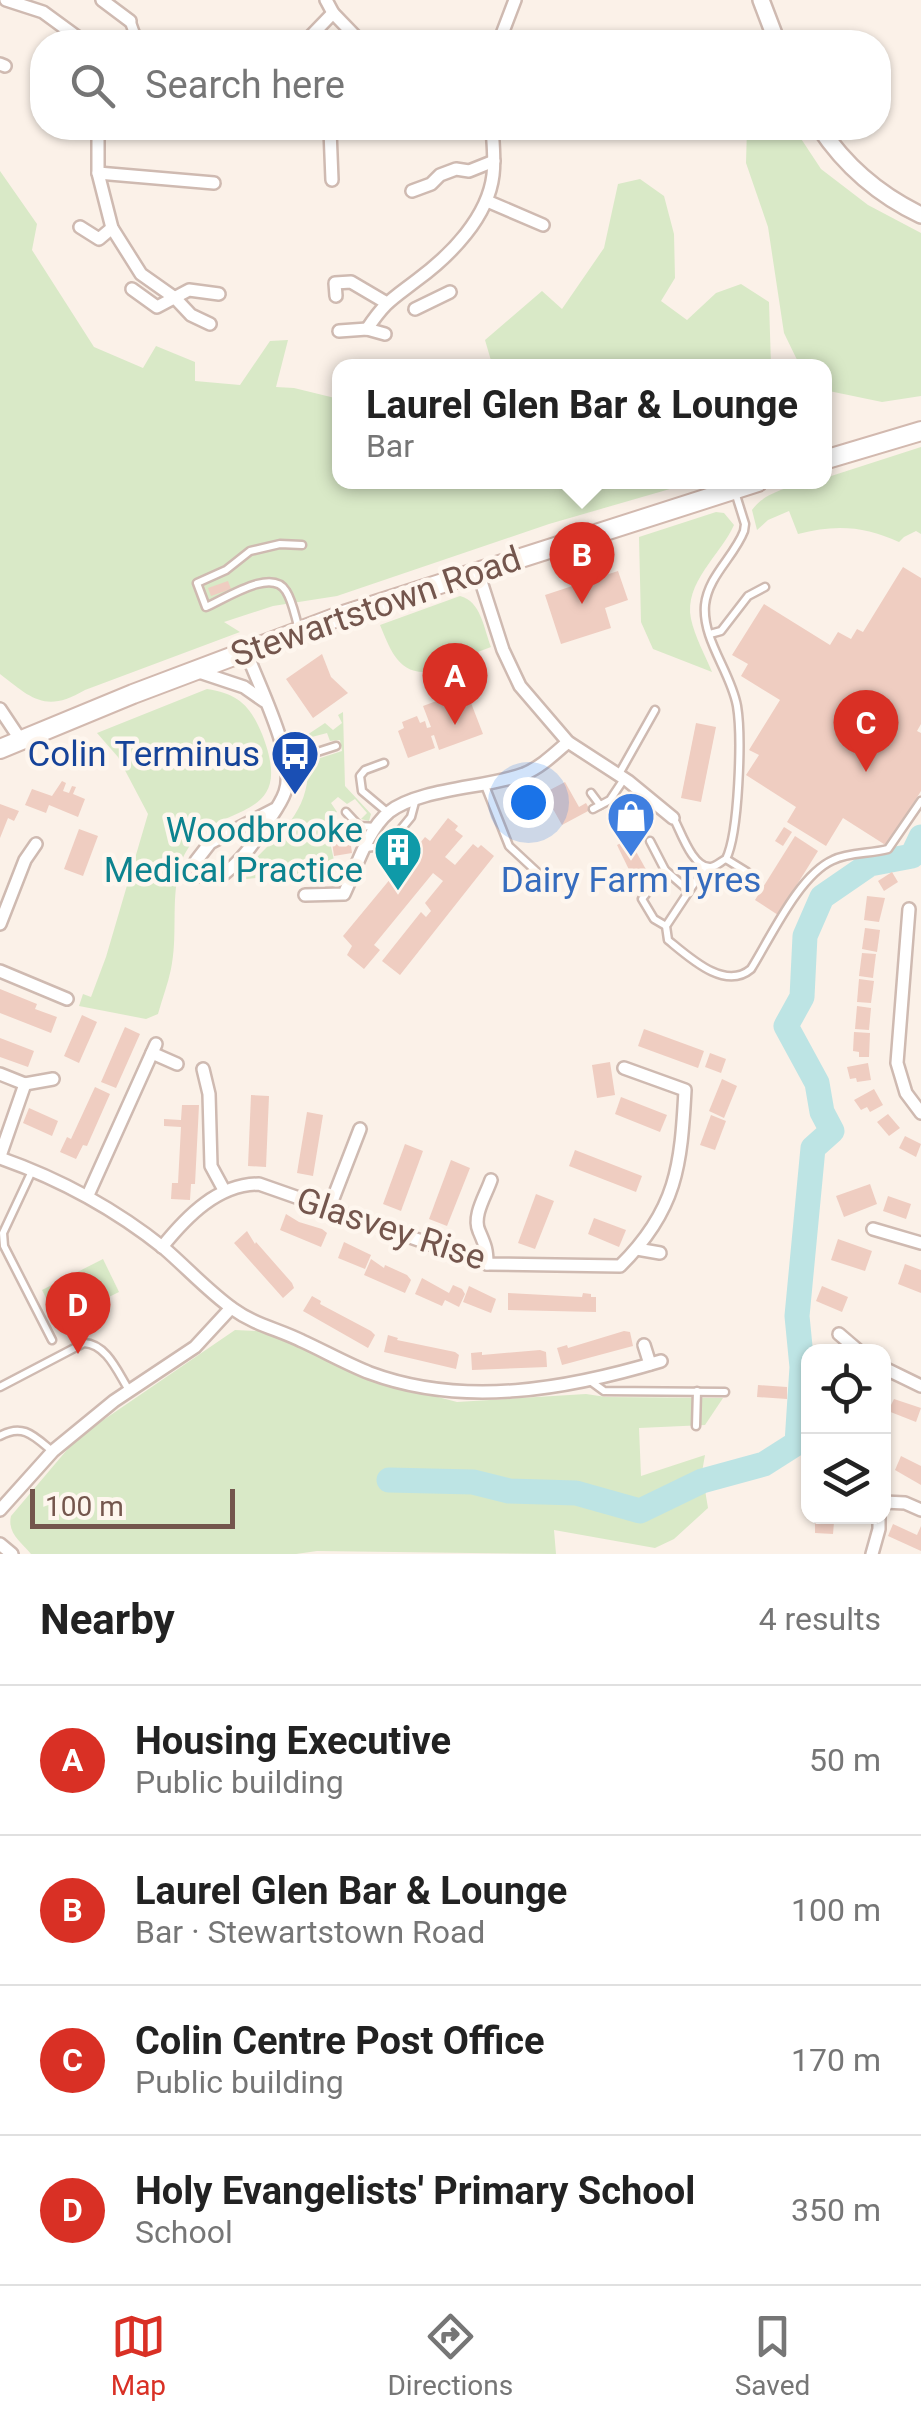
<!DOCTYPE html>
<html lang="en">
<head>
<meta charset="utf-8">
<style>
	:root { --surface:#fff; --page:#f6f6f6; --text:#222; --muted:#767676; --line:#e0e0e0; --accent:#d93025 }
	body { margin:0; font-family:Roboto,sans-serif; background:var(--page); color:var(--text) }
	.controls { position:absolute; right:30px; bottom:30px; display:grid; overflow:hidden; border-radius:20px; box-shadow:0 2px 8px #0004 }
	.controls button { width:90px; height:90px; display:grid; place-items:center; padding:0; border:0; border-bottom:2px solid var(--line); background:var(--surface); color:var(--text); font:50px sans-serif }
	.scale { position:absolute; left:30px; bottom:25px; width:205px; box-sizing:border-box; padding-left:10px; border:5px solid #74564d; border-top:0; font-size:28px; line-height:35px; white-space:nowrap; color:#74564d; -webkit-text-stroke:8px #fef6ee; paint-order:stroke }
	.you { position:absolute; left:528px; top:802px; width:35px; height:35px; margin:-25px; border:8px solid #fff; border-radius:50%; background:#1a73e8; box-shadow:0 0 0 15px #1a73e833 }
	.badge { display:grid; place-items:center; width:65px; height:65px; border-radius:50%; background:var(--accent); color:#fff; font-size:32px; font-weight:700 }
	.pin { position:absolute; translate:-50% -82px; filter:drop-shadow(0 2px 5px #0008) }
	.pin::after { content:''; position:absolute; top:52px; width:35px; height:30px; background:inherit; clip-path:polygon(0 0,100% 0,50% 100%) }
	.popup { position:absolute; left:332px; top:359px; width:500px; height:130px; box-sizing:border-box; display:grid; place-content:center; border-radius:20px; background:var(--surface); filter:drop-shadow(0 2px 8px #0005); font-size:32px; white-space:nowrap; color:var(--muted) }
	.popup b { font-size:38px; color:var(--text) }
	.popup::after { content:''; position:absolute; left:50%; top:100%; margin-left:-20px; border:20px solid transparent; border-top-color:var(--surface) }
	.list { margin:0; padding:0; list-style:none }
	h2 { display:flex; justify-content:space-between; align-items:center; height:130px; margin:0; padding:0 40px; font-size:42px }
	h2 small { font-size:32px; font-weight:400; color:var(--muted) }
	.list li { display:grid; grid-template-columns:65px 1fr auto; gap:30px; align-items:center; box-sizing:border-box; height:150px; padding:0 40px; border-top:2px solid var(--line) }
	.list b { display:block; font-size:38px; white-space:nowrap }
	.list p { margin:0; font-size:32px; white-space:nowrap; color:var(--muted) }
	.list em { font-size:32px; font-style:normal; color:var(--muted) }
	.icon { flex:none; width:55px; height:55px; fill:none; stroke:currentColor; stroke-width:2; stroke-linecap:round; stroke-linejoin:round }
	.map { position:relative; flex:none; width:921px; height:1554px; overflow:hidden }
	.search { position:absolute; background:var(--surface); box-shadow:0 2px 8px #0004; left:30px; right:30px; top:30px; height:110px; display:flex; align-items:center; gap:25px; box-sizing:border-box; padding:0 35px; border-radius:40px; color:var(--muted); font-size:38px }
	.sheet { height:730px; background:var(--surface) }
	nav { display:flex; justify-content:space-around; align-items:center; box-sizing:border-box; height:140px; border-top:2px solid var(--line); background:var(--surface); font-size:28px; color:var(--muted) }
	nav a { display:grid; justify-items:center; gap:5px }
	nav .on { color:var(--accent) }
	.map>svg:first-child { display:block }
	.green { fill:#d9e9c7 }
	.lines { fill:none; stroke-linecap:round; stroke-linejoin:round }
	.river { stroke:#bde4e4; stroke-width:25 }
	.building { fill:#efcdc1 }
	.service-casing { stroke:#cfbab1; stroke-width:11 }
	.pedestrian-casing { stroke:#cfbab1; stroke-width:14 }
	.minor-casing { stroke:#cfbab1; stroke-width:16 }
	.tertiary-casing { stroke:#cfbab1; stroke-width:20 }
	.secondary-casing { stroke:#d2b9af; stroke-width:22 }
	.service { stroke:#fff; stroke-width:6 }
	.pedestrian { stroke:#fff; stroke-width:9 }
	.minor { stroke:#fff; stroke-width:11 }
	.tertiary { stroke:#fff; stroke-width:15 }
	.secondary { stroke:#fff; stroke-width:18 }
	.labels { text-anchor:middle; dominant-baseline:central; stroke-width:9; stroke-linejoin:round; paint-order:stroke }
	.street-label { font-size:35px; fill:#74564d; stroke:#fef6ee }
	.transit-label { font-size:35px; fill:#164399; stroke:#fef6ee; text-anchor:end }
	.culture-label { font-size:35px; fill:#0d838f; stroke:#fef6ee; text-anchor:end }
	.shop-label { font-size:35px; fill:#366cbe; stroke:#fef6ee }
</style>
</head>
<body>
<div class="map">
<svg width="921" height="1554" viewBox="0 0 921 1554">
	<rect width="100%" height="100%" fill="#fbf1e8"/>
	<g class="green">
		<polygon points="747,128 794,128 821,169 868,205 921,233 921,396 882,402 829,391 825,388 824,366 800,366 784,333 768,227 746,163"/>
		<path d="M0,171L37,224L32,250L94,347L143,368L156,346L195,362V381L240,385L270,341L288,340L276,387L294,388L339,399L340,482H694L549,524L337,596L273,606L224,622L240,632L85,690C46,713 32,699 0,674Z"/>
		<polygon points="640,179 664,196 674,234 675,278 661,301 687,320 716,293 741,284 769,302 771,365 484,366 492,364 485,340 542,291 562,309 604,248 618,184"/>
		<path d="M921,447V534L916,531L904,537L899,542C865,526 835,524 798,534L789,511L768,520L757,530L752,510C764,491 802,482 824,482L825,478Z"/>
		<path d="M716,512L724,513L734,525C720,556 684,582 691,619C695,637 705,655 712,672L653,649L641,622L639,537Z"/>
		<path d="M460,596C481,601 484,629 491,647L425,672C397,673 389,646 380,625Z"/>
		<path d="M207,689C238,694 250,705 262,734C302,836 199,792 179,870C171,902 178,937 171,969C168,984 162,999 158,1014L146,1019L79,1006L83,994L91,997L106,957L148,814L118,757L97,733Z"/>
		<path d="M343,712L345,786L371,814L369,821L361,819L367,813L355,799L347,804L338,797L331,803L337,812L325,818L336,870L237,880C268,839 311,821 308,762L342,751L340,740L330,741L327,733L308,738L310,747L304,748L301,739L325,723L333,730L342,723L338,715Z"/>
		<polygon points="103,1259 119,1292 58,1322 42,1290"/>
		<path d="M235,1330L259,1331L290,1340L362,1377L457,1402L586,1394L606,1397L723,1398L705,1425L639,1428L641,1476L705,1455L702,1472L708,1508L674,1539L655,1548L554,1530L556,1554L317,1551L296,1554H31C21,1542 7,1533 11,1516L77,1438Z"/>
	</g>
	<g class="lines">
		<polyline class="river" points="389,1480 473,1482 509,1491 576,1493 640,1511 702,1481 764,1464 797,1443 802,1367 797,1316 813,1148 832,1131 822,1112 817,1083 786,1026 802,997 805,936 822,897 870,864 912,856 921,837"/>
	</g>
	<g class="building">
		<polygon points="903,567 921,578 921,724 917,731 921,733 921,791 887,846 843,818 826,846 787,822 796,807 746,775 759,755 749,750 780,700 741,676 748,664 732,655 764,604 830,645 838,632 851,639 857,629 863,632"/>
		<polygon points="618,571 628,600 605,608 611,628 561,644 545,595"/>
		<polygon points="228,581 231,589 211,596 208,588"/>
		<polygon points="322,654 331,677 348,693 313,718 286,679"/>
		<polygon points="466,690 483,734 439,750 434,735 431,736 435,748 408,758 398,731 404,728 402,722 417,716 420,723 425,721 427,728 431,727 423,706"/>
		<polygon points="696,723 716,727 701,802 681,798"/>
		<polygon points="62,781 66,783 63,791 69,793 72,786 76,787 73,794 85,799 78,817 49,805 46,813 25,805 32,789 52,796"/>
		<polygon points="565,782 579,807 586,803 590,810 562,825 544,793"/>
		<polygon points="0,804 19,811 14,821 8,818 0,838"/>
		<polygon points="448,818 458,826 455,830 463,836 445,857 455,865 473,844 478,848 481,845 494,856 400,975 382,961 421,912 426,917 431,911 425,903 443,881 433,873 374,945 380,950 364,969 347,955 352,946 343,936 425,837 430,841"/>
		<polygon points="339,820 340,824 348,823 352,853 334,856 329,821"/>
		<polygon points="784,827 792,832 783,846 775,841"/>
		<polygon points="79,829 98,836 83,876 64,869"/>
		<polygon points="795,836 818,851 778,915 755,900"/>
		<polygon points="629,839 648,873 634,880 617,845"/>
		<polygon points="892,872 898,882 884,891 878,881"/>
		<polygon points="867,896 885,898 879,922 864,920"/>
		<polygon points="865,928 880,930 877,952 862,949"/>
		<polygon points="862,953 876,954 873,978 859,976"/>
		<polygon points="859,979 874,981 871,1003 857,1002"/>
		<polygon points="0,989 37,1004 35,1009 57,1017 51,1033 0,1013"/>
		<polygon points="857,1006 871,1008 869,1030 855,1029"/>
		<polygon points="82,1015 97,1022 79,1063 64,1056"/>
		<polygon points="125,1027 140,1034 116,1088 101,1082"/>
		<polygon points="644,1029 704,1051 698,1068 638,1046"/>
		<polygon points="854,1032 870,1033 869,1057 859,1057 859,1052 853,1051"/>
		<polygon points="0,1038 34,1051 28,1067 0,1057"/>
		<polygon points="710,1053 726,1059 721,1073 705,1067"/>
		<polygon points="610,1062 615,1095 597,1098 592,1065"/>
		<polygon points="868,1063 871,1080 857,1082 856,1078 850,1079 847,1067"/>
		<polygon points="722,1079 737,1086 724,1118 709,1111"/>
		<polygon points="95,1087 110,1094 87,1146 83,1145 76,1159 60,1152 67,1137 71,1139"/>
		<polygon points="874,1089 883,1105 870,1112 867,1107 861,1110 854,1100"/>
		<polygon points="251,1095 269,1096 266,1167 248,1166"/>
		<polygon points="621,1097 667,1115 660,1132 615,1114"/>
		<polygon points="182,1105 199,1105 195,1184 191,1184 190,1200 171,1199 172,1183 178,1183 181,1127 164,1126 164,1119 181,1120"/>
		<polygon points="29,1108 58,1121 52,1136 23,1123"/>
		<polygon points="307,1112 323,1115 313,1176 297,1173"/>
		<polygon points="888,1114 900,1128 889,1136 877,1122"/>
		<polygon points="711,1115 726,1121 715,1150 700,1145"/>
		<polygon points="905,1136 921,1144 916,1157 899,1148"/>
		<polygon points="405,1144 423,1151 401,1211 383,1204"/>
		<polygon points="575,1150 642,1176 636,1192 569,1166"/>
		<polygon points="451,1160 470,1168 447,1226 429,1219"/>
		<polygon points="870,1184 877,1204 844,1217 836,1196"/>
		<polygon points="536,1194 554,1201 535,1249 518,1243"/>
		<polygon points="888,1196 911,1204 906,1219 883,1211"/>
		<polygon points="286,1214 299,1222 322,1229 327,1233 321,1247 280,1230"/>
		<polygon points="594,1218 626,1230 619,1247 588,1234"/>
		<polygon points="247,1231 255,1244 256,1242 292,1283 294,1288 283,1298 234,1243"/>
		<polygon points="838,1239 872,1251 865,1271 831,1260"/>
		<polygon points="344,1242 371,1255 365,1269 338,1258"/>
		<polygon points="371,1259 384,1268 385,1265 407,1275 411,1280 405,1293 364,1275"/>
		<polygon points="905,1264 921,1270 921,1293 898,1284"/>
		<polygon points="422,1278 449,1293 453,1285 462,1289 465,1294 459,1307 445,1300 442,1306 415,1294"/>
		<polygon points="469,1286 496,1299 491,1313 463,1302"/>
		<polygon points="822,1286 848,1297 842,1312 816,1301"/>
		<polygon points="508,1293 582,1297 583,1293 591,1294 591,1297 596,1297 596,1312 508,1310"/>
		<polygon points="312,1296 321,1301 320,1304 371,1331 375,1335 368,1348 303,1311"/>
		<polygon points="624,1331 630,1332 633,1346 562,1365 557,1348 567,1345 568,1348"/>
		<polygon points="388,1335 398,1338 397,1340 455,1352 459,1355 456,1369 384,1352"/>
		<polygon points="540,1350 546,1352 547,1367 472,1370 471,1353 482,1352 482,1355"/>
		<polygon points="758,1385 787,1387 787,1399 757,1397"/>
		<polygon points="894,1399 921,1408 916,1422 888,1411"/>
		<polygon points="901,1456 921,1466 921,1485 895,1470"/>
		<polygon points="815,1522 834,1522 833,1534 815,1533"/>
		<polygon points="893,1524 917,1535 921,1526 921,1551 888,1536"/>
	</g>
	<g class="lines">
		<g class="service-casing">
			<g id="service">
				<path d="M299,629C295,617 293,602 286,591C272,567 225,599 206,607L197,583L226,570L250,551L280,544L302,545"/>
				<polyline points="710,634 721,631 748,596 765,587"/>
				<polyline points="286,762 336,746"/>
				<polyline points="384,763 365,770 360,776 362,791 387,812"/>
				<polyline points="619,774 655,710"/>
				<polyline points="484,783 509,846 552,886"/>
				<polyline points="591,793 600,805"/>
				<polyline points="593,809 610,800 624,779"/>
				<polyline points="346,812 359,826 377,827"/>
				<path d="M674,819C681,832 693,869 711,867C717,866 721,861 726,859C739,833 742,736 737,706C731,672 702,640 705,605C708,576 734,557 744,531L745,524L735,492"/>
				<polyline points="650,841 665,870 688,890"/>
				<polyline points="366,848 388,845 411,817 415,802"/>
				<polyline points="726,859 747,872"/>
				<path d="M705,867L666,926L668,940C690,958 725,991 751,969C771,937 799,875 833,860C849,852 870,854 888,849L921,801"/>
				<polyline points="665,870 642,899 654,919 666,926"/>
				<polyline points="32,1171 3,1233 4,1246 52,1340"/>
				<polyline points="589,1380 604,1391 725,1392"/>
				<path d="M0,1387L84,1343C107,1344 118,1373 129,1390"/>
				<polyline points="696,1426 697,1391"/>
				<path d="M0,1436C23,1423 34,1436 52,1451"/>
			</g>
		</g>
		<g class="pedestrian-casing">
			<polyline id="pedestrian" points="130,21 135,35 147,40"/>
		</g>
		<g class="minor-casing">
			<g id="minor">
				<polyline points="6,0 43,12 84,42"/>
				<polyline points="102,0 130,21"/>
				<polyline points="326,0 333,13 361,42"/>
				<polyline points="147,40 161,42"/>
				<polyline points="305,42 333,13"/>
				<polyline points="442,42 445,39"/>
				<polyline points="499,42 515,0"/>
				<polyline points="0,64 5,66"/>
				<polyline points="98,128 98,173 112,228 141,274 175,298 191,315 210,324"/>
				<polyline points="330,130 332,180"/>
				<polyline points="288,131 372,128"/>
				<polyline points="98,173 214,183"/>
				<polyline points="412,191 431,184 440,175 456,169 469,171 494,161"/>
				<polyline points="487,201 543,225"/>
				<polyline points="80,227 99,239 112,228"/>
				<polyline points="132,289 157,307 189,290 219,294"/>
				<polyline points="336,296 335,283 351,282 385,302"/>
				<polyline points="415,309 450,292"/>
				<path d="M367,329C386,301 391,300 417,280C451,255 488,217 493,175C495,159 493,143 492,128"/>
				<polyline points="339,331 367,329 385,334"/>
				<polyline points="477,569 503,650 520,686 568,742 628,781 673,818"/>
				<path d="M246,651C258,685 297,759 285,792C281,804 272,815 265,826C253,845 237,866 218,878L201,876L196,861L210,843L275,809"/>
				<polyline points="196,671 244,687 264,701"/>
				<polyline points="0,709 20,739"/>
				<path d="M305,895L344,894C356,869 367,830 389,812C420,788 487,788 524,774C541,767 554,754 568,742"/>
				<polyline points="909,909 897,1063 906,1093 921,1113"/>
				<polyline points="0,924 25,860 36,844"/>
				<polyline points="0,971 67,999"/>
				<polyline points="152,1053 177,1064"/>
				<polyline points="203,1069 209,1094 211,1166 224,1190"/>
				<polyline points="0,1074 25,1084 53,1079"/>
				<polyline points="0,1156 25,1084"/>
				<path d="M0,1158C60,1179 115,1209 165,1249C188,1269 209,1292 233,1309C255,1325 278,1329 302,1341C324,1351 347,1364 370,1373C464,1408 568,1389 661,1361"/>
				<polyline points="88,1195 156,1044"/>
				<polyline points="329,1209 360,1129"/>
				<polyline points="873,1229 921,1243"/>
				<path d="M162,1247C187,1216 218,1184 259,1184L487,1264L620,1266C677,1210 681,1165 685,1090L624,1068"/>
				<polyline points="637,1249 660,1253"/>
				<path d="M487,1264C487,1249 485,1245 479,1231C472,1216 486,1195 491,1180"/>
				<polyline points="839,1334 860,1352"/>
				<polyline points="644,1345 650,1364"/>
				<polyline points="884,1368 921,1386"/>
				<polyline points="884,1502 905,1503 921,1510"/>
				<polyline points="0,1510 53,1451 114,1401 195,1347 231,1308"/>
				<polyline points="0,1544 12,1554"/>
				<polyline points="872,1554 879,1529 879,1516"/>
			</g>
		</g>
		<g class="tertiary-casing">
			<g id="tertiary">
				<polyline points="761,0 777,42"/>
				<path d="M820,128C846,167 879,195 921,215"/>
			</g>
		</g>
		<g class="secondary-casing">
			<g id="secondary">
				<polyline points="824,460 921,431"/>
				<polyline points="0,749 133,694 337,617 758,482"/>
			</g>
		</g>
		<use href="#service" class="service"/>
		<use href="#pedestrian" class="pedestrian"/>
		<use href="#minor" class="minor"/>
		<use href="#tertiary" class="tertiary"/>
		<use href="#secondary" class="secondary"/>
	</g>
	<defs>
		<g id="bus-pin" transform="scale(2.5)"><path d="M0 17L-7.5 6A9.5 9.5 0 1 1 7.5 6Z" fill="#1a4fb4" stroke="#fef6ee"/><path d="M-5-6H5V4H4V6H2V4H-2V6H-4V4H-5ZM-3.5-4V0h7V-4ZM-3.5 1.2v1.5H-2V1.2ZM2 1.2v1.5H3.5V1.2Z" fill="#fff"/></g>
		<g id="shop-pin" transform="scale(2.5)"><path d="M0 17L-7.5 6A9.5 9.5 0 1 1 7.5 6Z" fill="#3f7fe0" stroke="#fef6ee"/><path d="M-5-2.5h2.3a2.7 3.5 0 0 1 5.4 0H5L5.5 6h-11ZM-1.5-2.5h3a1.5 2.3 0 0 0-3 0Z" fill="#fff"/></g>
		<g id="building-pin" transform="scale(2.5)"><path d="M0 17L-7.5 6A9.5 9.5 0 1 1 7.5 6Z" fill="#0f9aa8" stroke="#fef6ee"/><path d="M-4-6H4V6H1V3H-1V6H-4ZM-2.5-4.3h1.7v1.8h-1.7ZM.8-4.3h1.7v1.8H.8ZM-2.5-1h1.7V.8h-1.7ZM.8-1h1.7V.8H.8Z" fill="#fff"/></g>
	</defs>
	<g fill-rule="evenodd">
		<use href="#bus-pin" x="295" y="754"/>
		<use href="#shop-pin" x="631" y="816"/>
		<use href="#building-pin" x="398" y="850"/>
	</g>
	<g class="labels">
		<g class="street-label">
			<text transform="translate(376 607) rotate(-19)">Stewartstown Road</text>
			<text transform="translate(391 1229) rotate(18)">Glasvey Rise</text>
		</g>
		<g class="transit-label">
			<text x="260" y="754">Colin Terminus</text>
		</g>
		<g class="culture-label">
			<text x="363" y="830">Woodbrooke<tspan x="363" dy="40">Medical Practice</tspan></text>
		</g>
		<g class="shop-label">
			<text x="631" y="880">Dairy Farm Tyres</text>
		</g>
	</g>
</svg>
<div class="controls">
<button><svg class="icon" aria-label="locate" viewBox="0 0 24 24"><circle cx="12" cy="12" r="6"/><path d="M12 2v4M12 18v4M2 12h4M18 12h4"/></svg></button>
<button><svg class="icon" aria-label="layers" viewBox="0 0 24 24"><path d="M12 4l9 5-9 5-9-5zM3 14l9 5 9-5"/></svg></button>
</div>
<div class="scale">100 m</div>
<div class="you"></div>
<div class="pin badge" style="left:455px;top:725px">A</div>
<div class="pin badge" style="left:582px;top:604px">B</div>
<div class="popup"><b>Laurel Glen Bar &amp; Lounge</b>Bar</div>
<div class="pin badge" style="left:866px;top:772px">C</div>
<div class="pin badge" style="left:78px;top:1354px">D</div>
<div class="search"><svg class="icon" aria-label="search" viewBox="0 0 24 24"><circle cx="10" cy="10" r="6"/><path d="M15 15l6 6"/></svg>Search here</div>
</div>
<section class="sheet">
<h2>Nearby<small>4 results</small></h2>
<ul class="list">
<li><span class="badge">A</span><div><b>Housing Executive</b><p>Public building</p></div><em>50 m</em></li>
<li><span class="badge">B</span><div><b>Laurel Glen Bar &amp; Lounge</b><p>Bar · Stewartstown Road</p></div><em>100 m</em></li>
<li><span class="badge">C</span><div><b>Colin Centre Post Office</b><p>Public building</p></div><em>170 m</em></li>
<li><span class="badge">D</span><div><b>Holy Evangelists' Primary School</b><p>School</p></div><em>350 m</em></li>
</ul>
</section>
<nav>
<a class="on"><svg class="icon" aria-label="map" viewBox="0 0 24 24"><path d="M3 6l6-2 6 2 6-2v14l-6 2-6-2-6 2zM9 4v14M15 6v14"/></svg>Map</a>
<a><svg class="icon" aria-label="directions" viewBox="0 0 24 24"><path d="M12 3l9 9-9 9-9-9zM9 14v-3h6M13 9l2 2-2 2"/></svg>Directions</a>
<a><svg class="icon" aria-label="saved" viewBox="0 0 24 24"><path d="M7 4h10v16l-5-4-5 4z"/></svg>Saved</a>
</nav>
</body>
</html>
